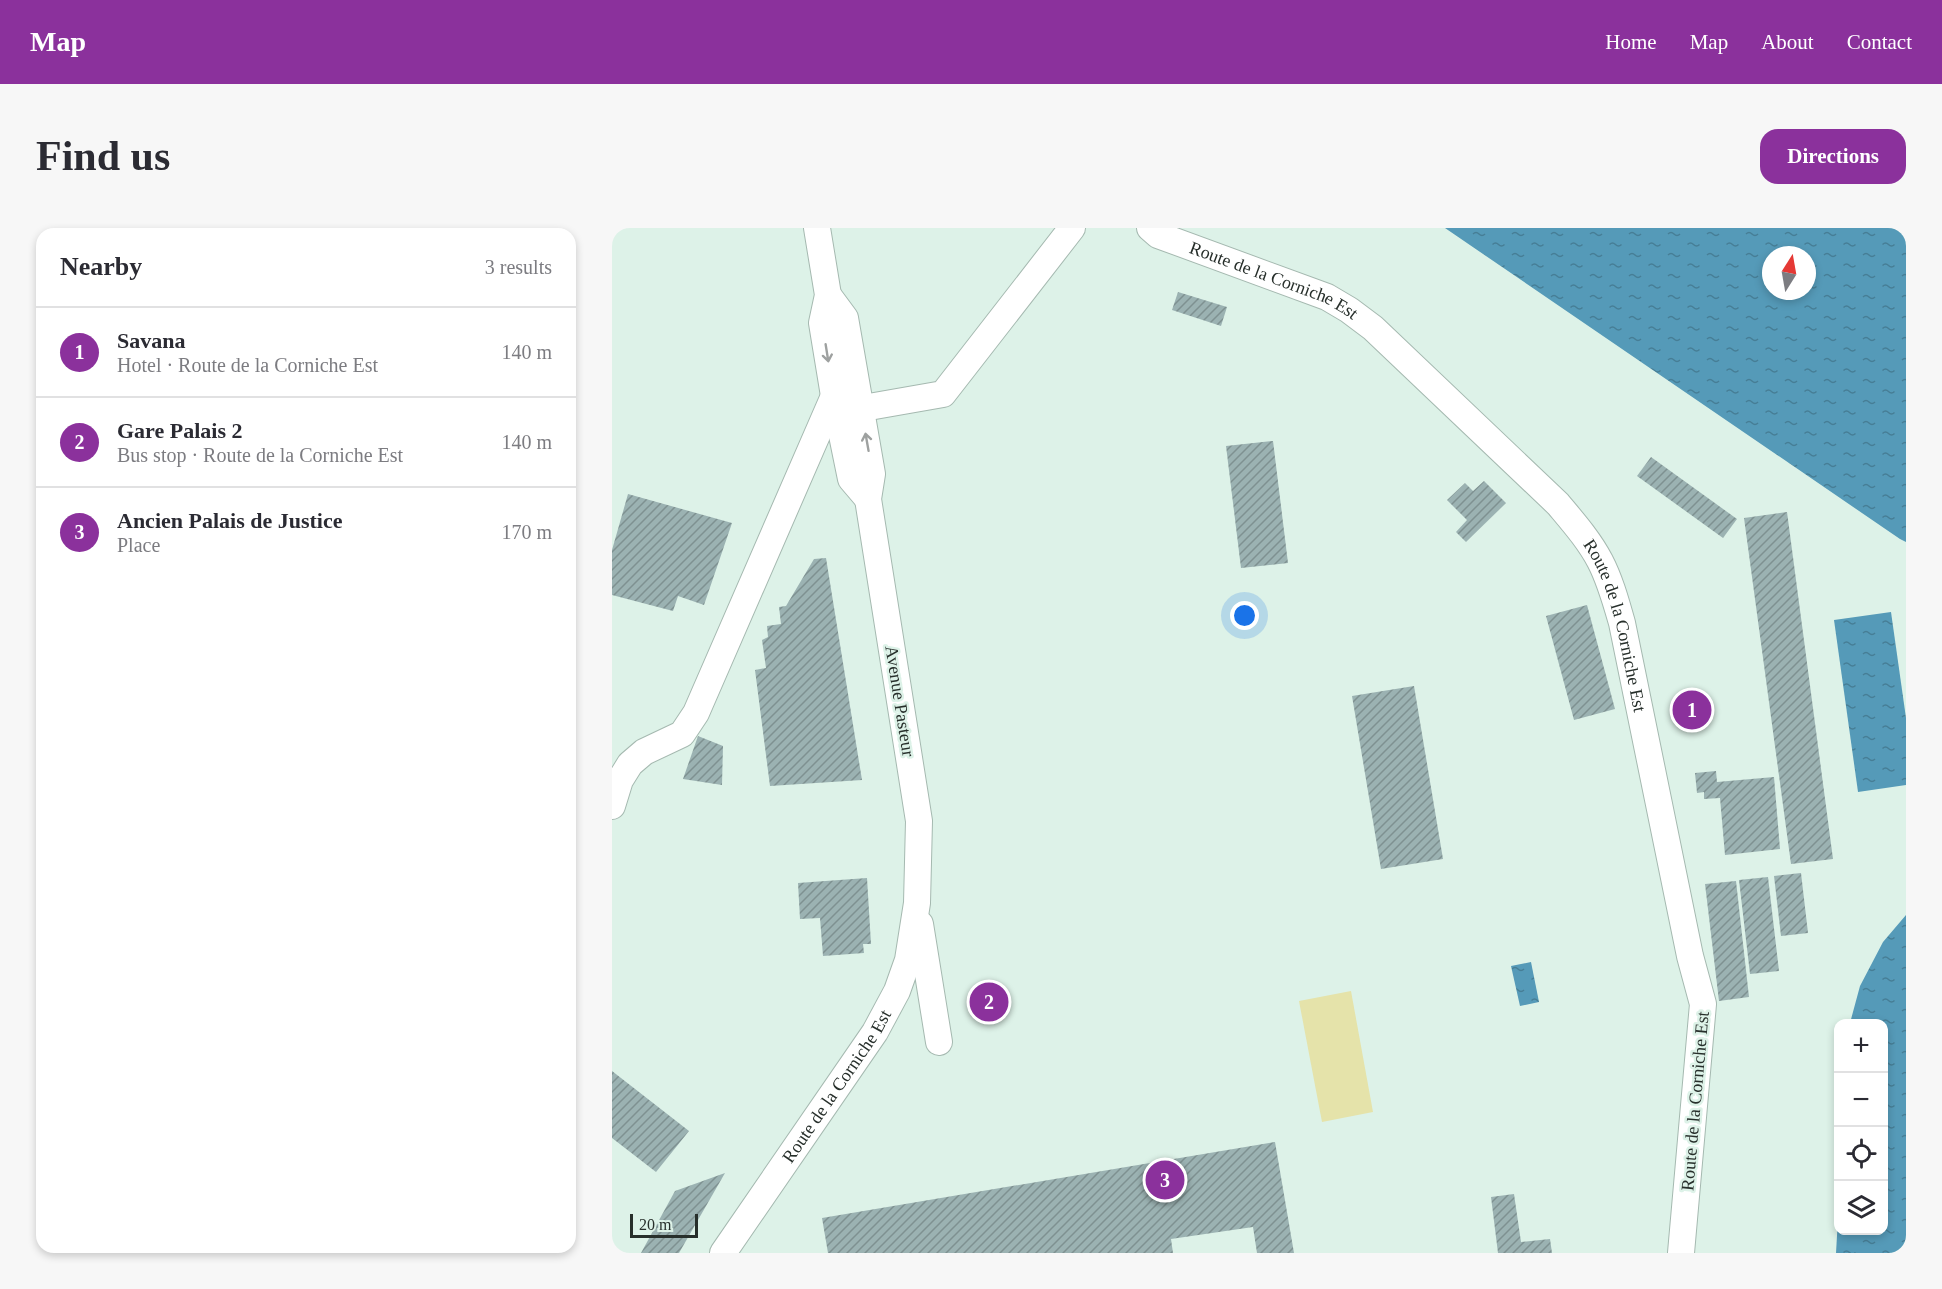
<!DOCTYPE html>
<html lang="en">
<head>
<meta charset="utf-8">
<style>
	:root { --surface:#fff; --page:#f7f7f7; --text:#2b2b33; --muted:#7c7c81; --line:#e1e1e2; --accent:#8b319c }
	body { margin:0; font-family:"Times New Roman",serif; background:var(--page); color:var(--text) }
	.controls { position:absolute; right:18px; bottom:18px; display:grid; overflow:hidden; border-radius:12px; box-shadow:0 3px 9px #0003 }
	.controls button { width:54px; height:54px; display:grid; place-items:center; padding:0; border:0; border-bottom:2px solid var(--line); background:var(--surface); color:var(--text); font:30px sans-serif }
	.compass { position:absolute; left:1150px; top:18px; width:54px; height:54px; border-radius:50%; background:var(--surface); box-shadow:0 3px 9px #0003; rotate:11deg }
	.scale { position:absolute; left:18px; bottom:15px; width:68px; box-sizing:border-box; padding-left:6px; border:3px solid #272f2b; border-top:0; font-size:16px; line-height:21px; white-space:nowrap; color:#272f2b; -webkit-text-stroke:4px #ddf2e8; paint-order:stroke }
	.you { position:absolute; left:633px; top:388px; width:21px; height:21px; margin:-15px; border:4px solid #fff; border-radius:50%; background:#1a73e8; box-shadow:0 0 0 9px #1a73e833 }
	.badge { display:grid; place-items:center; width:39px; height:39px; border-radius:50%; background:var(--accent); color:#fff; font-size:20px; font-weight:700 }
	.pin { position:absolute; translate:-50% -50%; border:3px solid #fff; box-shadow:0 2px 6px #0006 }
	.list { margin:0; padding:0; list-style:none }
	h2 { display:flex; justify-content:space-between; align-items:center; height:78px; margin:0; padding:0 24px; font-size:26px }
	h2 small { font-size:20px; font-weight:400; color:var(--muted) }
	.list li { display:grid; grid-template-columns:39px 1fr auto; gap:18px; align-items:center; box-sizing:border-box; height:90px; padding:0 24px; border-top:2px solid var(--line) }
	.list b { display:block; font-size:22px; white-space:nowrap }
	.list p { margin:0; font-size:20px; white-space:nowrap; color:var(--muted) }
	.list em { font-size:20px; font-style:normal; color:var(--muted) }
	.icon { flex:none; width:33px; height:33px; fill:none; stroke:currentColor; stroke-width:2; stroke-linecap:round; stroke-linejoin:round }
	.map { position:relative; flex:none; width:1294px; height:1025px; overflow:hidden; border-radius:18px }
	header { display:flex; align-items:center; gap:36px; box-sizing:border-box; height:84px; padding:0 30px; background:var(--accent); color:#fff }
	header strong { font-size:28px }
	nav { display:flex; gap:33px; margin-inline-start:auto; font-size:21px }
	.intro { display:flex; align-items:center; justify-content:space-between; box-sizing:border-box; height:144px; padding:0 36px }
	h1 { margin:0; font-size:42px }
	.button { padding:15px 27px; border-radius:18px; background:var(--accent); color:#fff; font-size:21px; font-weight:700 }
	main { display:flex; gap:36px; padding:0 36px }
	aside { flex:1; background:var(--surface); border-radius:18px; box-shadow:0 3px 9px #0003 }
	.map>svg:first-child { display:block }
	.grass { fill:#e5e3aa }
	.water { fill:url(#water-ripples); fill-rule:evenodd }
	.building { fill:url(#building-hatch) }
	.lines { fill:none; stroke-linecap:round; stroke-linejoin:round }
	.minor-casing { stroke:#a5b9b0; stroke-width:28 }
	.minor { stroke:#fff; stroke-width:26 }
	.oneway { stroke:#9ea1a0 }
	.labels { text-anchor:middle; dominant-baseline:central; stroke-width:5; stroke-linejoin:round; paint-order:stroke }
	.street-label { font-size:18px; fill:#272f2b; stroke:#ddf2e8 }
</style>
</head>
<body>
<header>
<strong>Map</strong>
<nav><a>Home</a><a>Map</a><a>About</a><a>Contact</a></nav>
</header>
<div class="intro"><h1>Find us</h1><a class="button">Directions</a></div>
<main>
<aside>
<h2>Nearby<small>3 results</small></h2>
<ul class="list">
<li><span class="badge">1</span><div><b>Savana</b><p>Hotel · Route de la Corniche Est</p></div><em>140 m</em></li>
<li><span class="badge">2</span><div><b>Gare Palais 2</b><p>Bus stop · Route de la Corniche Est</p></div><em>140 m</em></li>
<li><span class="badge">3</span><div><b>Ancien Palais de Justice</b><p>Place</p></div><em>170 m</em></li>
</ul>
</aside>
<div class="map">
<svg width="1294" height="1025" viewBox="0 0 1294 1025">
	<defs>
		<pattern id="water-ripples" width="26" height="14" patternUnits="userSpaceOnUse" patternTransform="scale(1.5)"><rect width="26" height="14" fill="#559ab8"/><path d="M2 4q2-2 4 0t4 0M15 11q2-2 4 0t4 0" fill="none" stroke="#467e96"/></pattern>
		<pattern id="building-hatch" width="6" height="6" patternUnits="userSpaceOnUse" patternTransform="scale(1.5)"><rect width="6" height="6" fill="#9bb2b2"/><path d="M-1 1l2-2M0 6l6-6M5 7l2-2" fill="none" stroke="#7e9191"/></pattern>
	</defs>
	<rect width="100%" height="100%" fill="#ddf2e8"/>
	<polygon class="grass" points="739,763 761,884 710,894 687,773"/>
	<g class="water">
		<path d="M833,0H1294V314L1288,311ZM1159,27H1195V63H1159Z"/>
		<polygon points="1279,384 1294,490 1294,557 1246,564 1222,392"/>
		<polygon points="1294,687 1294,1025 1224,1025 1226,990 1226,1002 1272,1002 1272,796 1238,795 1248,758 1271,714"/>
		<polygon points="919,734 927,774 908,778 899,738"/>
	</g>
	<g class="building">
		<polygon points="566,64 615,79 609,98 560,82"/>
		<polygon points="661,213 676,335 629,340 614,218"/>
		<polygon points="1039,229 1125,291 1111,310 1025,248"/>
		<polygon points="872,253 894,275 854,314 844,304 855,292 835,272 853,255 861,263"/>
		<polygon points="16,266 120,295 92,377 66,368 61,383 0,367 0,322"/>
		<polygon points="1175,284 1221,631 1179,636 1132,290"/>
		<polygon points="214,330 250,552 158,558 143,442 154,440 150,412 156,409 155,398 169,396 167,379 174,378 202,331"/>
		<polygon points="975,377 1003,481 962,492 934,388"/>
		<polygon points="802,458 831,631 769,641 740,468"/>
		<polygon points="86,508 111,518 110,557 71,551"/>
		<polygon points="1104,543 1105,554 1162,549 1168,621 1113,627 1108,570 1092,571 1092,564 1085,565 1083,545"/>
		<polygon points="1189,645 1196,705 1169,708 1162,648"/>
		<polygon points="1156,649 1167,743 1138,746 1127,652"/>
		<polygon points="255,650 259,716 251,716 252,725 211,728 208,690 188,691 186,655"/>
		<polygon points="1124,653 1137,769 1107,773 1093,656"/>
		<polygon points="0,843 77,903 44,944 0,910"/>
		<polygon points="663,914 682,1025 645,1025 641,999 559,1011 561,1025 216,1025 210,990"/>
		<polygon points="113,945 67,1025 29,1025 63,963"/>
		<polygon points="902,966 909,1014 938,1011 940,1025 886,1025 879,969"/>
	</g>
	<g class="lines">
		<g class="minor-casing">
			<g id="minor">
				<polyline points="205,0 216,67 210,95 222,168 239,251 256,271"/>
				<path id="s1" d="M538,0L546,7L715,69L737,82L761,100L946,276C961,294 977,312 988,333C998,352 1004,374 1010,395L1078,728L1091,776L1069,1025"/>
				<polyline points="234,183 331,166 460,0"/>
				<polyline points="0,578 8,552 18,536 32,524 70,506 84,485 222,168"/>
				<polyline points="308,696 327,814"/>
				<path id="s2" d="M111,1025L263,804L285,763L296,732L305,675L307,593L256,271L260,246L233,90L216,67"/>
			</g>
		</g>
		<use href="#minor" class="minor"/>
	</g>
	<defs><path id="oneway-shaft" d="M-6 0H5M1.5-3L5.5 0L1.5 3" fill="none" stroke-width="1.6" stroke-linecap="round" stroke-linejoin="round" transform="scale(1.5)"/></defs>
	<g class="oneway">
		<use href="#oneway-shaft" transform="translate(215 125) rotate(81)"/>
		<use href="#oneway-shaft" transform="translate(255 214) rotate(-100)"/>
	</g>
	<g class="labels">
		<g class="street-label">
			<text stroke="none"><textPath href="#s1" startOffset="135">Route de la Corniche Est</textPath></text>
			<text stroke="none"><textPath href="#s1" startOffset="639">Route de la Corniche Est</textPath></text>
			<text transform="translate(288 473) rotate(81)">Avenue Pasteur</text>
			<text stroke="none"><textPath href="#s2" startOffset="202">Route de la Corniche Est</textPath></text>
			<text transform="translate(1083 873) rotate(-85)">Route de la Corniche Est</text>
		</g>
	</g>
</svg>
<div class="controls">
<button>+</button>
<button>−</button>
<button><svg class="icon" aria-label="locate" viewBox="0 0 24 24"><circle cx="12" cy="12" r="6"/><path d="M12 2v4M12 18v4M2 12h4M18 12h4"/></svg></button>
<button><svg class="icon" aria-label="layers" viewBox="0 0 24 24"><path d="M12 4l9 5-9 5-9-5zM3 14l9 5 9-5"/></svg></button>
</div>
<svg class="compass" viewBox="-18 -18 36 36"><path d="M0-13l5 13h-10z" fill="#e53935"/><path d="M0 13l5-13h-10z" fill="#7c7c81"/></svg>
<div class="scale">20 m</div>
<div class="you"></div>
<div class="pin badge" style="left:1080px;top:482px">1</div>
<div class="pin badge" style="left:377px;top:774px">2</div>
<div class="pin badge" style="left:553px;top:952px">3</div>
</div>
</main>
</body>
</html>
